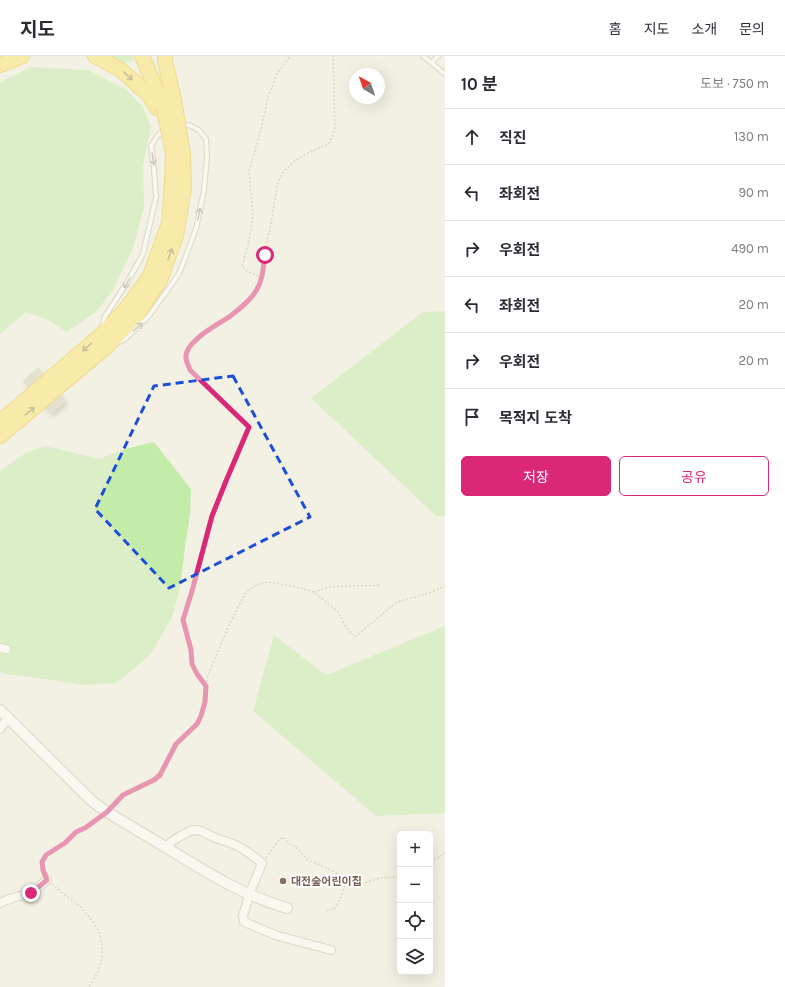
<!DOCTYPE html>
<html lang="ko">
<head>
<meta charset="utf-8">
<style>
	:root { --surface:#fff; --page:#f2f2f3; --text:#2b2b33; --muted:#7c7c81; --line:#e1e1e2; --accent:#db2777 }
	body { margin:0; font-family:Karla,"Noto Sans KR",sans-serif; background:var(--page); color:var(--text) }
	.controls { position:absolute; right:12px; bottom:12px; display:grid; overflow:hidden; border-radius:6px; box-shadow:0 4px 16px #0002 }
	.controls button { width:36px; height:36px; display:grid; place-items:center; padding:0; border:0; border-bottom:1px solid var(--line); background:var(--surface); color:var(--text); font:20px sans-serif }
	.compass { position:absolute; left:349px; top:12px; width:36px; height:36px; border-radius:50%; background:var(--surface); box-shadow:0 4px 16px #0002; rotate:320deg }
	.stop { position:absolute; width:12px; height:12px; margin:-9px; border:3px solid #db2777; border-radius:50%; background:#fff }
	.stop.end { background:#db2777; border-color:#fff; box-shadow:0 1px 4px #0008 }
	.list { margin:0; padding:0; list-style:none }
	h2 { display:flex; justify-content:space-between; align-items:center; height:52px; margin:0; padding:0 16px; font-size:17px }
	h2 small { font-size:13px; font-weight:400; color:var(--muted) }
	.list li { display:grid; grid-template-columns:26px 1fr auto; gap:12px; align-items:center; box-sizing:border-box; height:56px; padding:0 16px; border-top:1px solid var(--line) }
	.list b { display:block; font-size:15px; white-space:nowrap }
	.list em { font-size:13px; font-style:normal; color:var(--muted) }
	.actions { display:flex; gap:8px; padding:12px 16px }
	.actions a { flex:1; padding:9px 0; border:1px solid var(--accent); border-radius:6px; text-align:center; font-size:14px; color:var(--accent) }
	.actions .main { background:var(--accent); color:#fff }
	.icon { flex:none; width:22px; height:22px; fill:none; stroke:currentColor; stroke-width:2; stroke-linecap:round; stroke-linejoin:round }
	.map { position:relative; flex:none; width:445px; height:931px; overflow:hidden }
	header { display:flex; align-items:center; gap:24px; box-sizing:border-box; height:56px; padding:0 20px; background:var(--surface); border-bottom:1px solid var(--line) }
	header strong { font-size:19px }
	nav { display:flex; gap:22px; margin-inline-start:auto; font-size:14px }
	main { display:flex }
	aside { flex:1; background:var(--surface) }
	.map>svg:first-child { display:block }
	.green { fill:#c2eca7 }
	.building { fill:#d6cfb7; stroke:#d1c8aa; filter:url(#shadow) }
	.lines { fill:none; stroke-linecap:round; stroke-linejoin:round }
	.service-casing { stroke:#c0bba5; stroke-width:6 }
	.minor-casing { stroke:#c0bba5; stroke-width:10 }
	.tertiary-casing { stroke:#c0bba5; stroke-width:12 }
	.motorway-casing { stroke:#ecc224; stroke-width:16 }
	.path { stroke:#c3ba95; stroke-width:1.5; stroke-dasharray:2 2; stroke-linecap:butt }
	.service { stroke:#fff; stroke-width:4 }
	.minor { stroke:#fff; stroke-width:8 }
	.tertiary { stroke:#fff; stroke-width:10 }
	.motorway { stroke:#ffe362; stroke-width:14 }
	.motorway-bridge-casing { stroke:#ecc224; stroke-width:16; stroke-linecap:butt }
	.motorway-bridge { stroke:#ffe362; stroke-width:14 }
	.oneway { stroke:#998a48 }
	.oneway2 { stroke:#a2a099 }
	.route { stroke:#db2777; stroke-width:5 }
	.marked { fill:none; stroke:#1d4ed8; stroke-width:3; stroke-dasharray:8 5; stroke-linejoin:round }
	.education-dot { fill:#8d6e63; stroke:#fff; stroke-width:1.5 }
	.labels { text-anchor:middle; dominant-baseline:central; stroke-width:3.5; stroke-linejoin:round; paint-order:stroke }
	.education-label { font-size:11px; font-weight:bold; fill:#785e54; stroke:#fff; text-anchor:start }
</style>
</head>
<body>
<header>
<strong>지도</strong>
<nav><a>홈</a><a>지도</a><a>소개</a><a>문의</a></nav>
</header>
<main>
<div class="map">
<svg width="445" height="931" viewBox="0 0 445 931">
	<defs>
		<filter id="shadow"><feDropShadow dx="2.5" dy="2.5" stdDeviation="2" flood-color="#0004"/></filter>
	</defs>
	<rect width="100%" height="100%" fill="#f3f1e3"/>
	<g class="green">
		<polygon points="109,0 132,0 134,4 125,7"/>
		<polygon points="31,11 89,14 125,33 143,51 151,70 143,110 144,152 133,192 113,234 96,256 67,276 46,263 26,256 0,278 0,26"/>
		<polygon points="445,255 445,460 436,460 311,342 423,256"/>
		<polygon points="154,386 191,433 190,458 185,491 180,533 172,561 151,598 117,627 82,629 46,623 5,618 0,615 0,415 27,396 45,390 100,403 121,394"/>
		<polygon points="445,570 445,757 376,760 253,655 274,579 326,619"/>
	</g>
	<polygon class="building" points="38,312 65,346 50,358 23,325"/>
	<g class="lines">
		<g class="service-casing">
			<g id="service">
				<polyline points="423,0 445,18"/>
				<polyline points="432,6 438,0"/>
				<polyline points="103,271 104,262 128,225 143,198 156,141 154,113 151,90 158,79 165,74"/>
				<polyline points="117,287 124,284 148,261 179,218 196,173 204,134 207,100 206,83 199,74 189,69 181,70"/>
			</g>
		</g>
		<g class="minor-casing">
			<g id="minor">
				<polyline points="0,592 6,593"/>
				<polyline points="0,673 8,662"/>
				<path d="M166,791C171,785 187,775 195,774C202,774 207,778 213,781C219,784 227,785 233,788C244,792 253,800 262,807L249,839L243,860L244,866L278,880L331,894"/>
				<polyline points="0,847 12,842 31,837 47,824"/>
			</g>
		</g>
		<g class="tertiary-casing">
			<path id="tertiary" d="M0,654L93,746L107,756C127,768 147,780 167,792C206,816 242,839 287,852"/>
		</g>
		<g class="motorway-casing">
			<g id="motorway">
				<polyline points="95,0 121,14 149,39 157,52"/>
				<polyline points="142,0 163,49"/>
				<polyline points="165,0 165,5 174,44"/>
				<polyline points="0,9 22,0"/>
				<polyline points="0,366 101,279 126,253 150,220 169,167 172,126 173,96"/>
				<polyline points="0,380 106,291 137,259 160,224 176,180 184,131 183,98"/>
			</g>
		</g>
		<g class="path">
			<polyline points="262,222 247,215 242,210 248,189 253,160 249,115 261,74 268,41 277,18 290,0"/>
			<polyline points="314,536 329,531 381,529"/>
			<polyline points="206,630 197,618 192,608 191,594 183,564 192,535 212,460 226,425 249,371 190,314 185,302 187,294 195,284 213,271 230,260 243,250 256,236 262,222 266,188 270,174 278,126 284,115 296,104 312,95 329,88 335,73 333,0"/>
			<polyline points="113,749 123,739 154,724 160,719 176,688 197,668 201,660 205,646 206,630 208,619 230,567 246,536 256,529 269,526 296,531 314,536 338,556 346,571 355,581 397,546 429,537 445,530"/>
			<polyline points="266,802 278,785 283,781 288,787 297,792 308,804 325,811 354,826 364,827 380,822 400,821"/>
			<polyline points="430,805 440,801 445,796"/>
			<polyline points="44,818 43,815 42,806 46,799 65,787 76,777 85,772 100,761"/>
			<polyline points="52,828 66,840 80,850 91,863 99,875 102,888 102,902 98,916 89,931"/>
			<polyline points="327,855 329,853 334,853 341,841 347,824"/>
		</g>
		<use href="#service" class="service"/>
		<use href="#minor" class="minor"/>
		<use href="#tertiary" class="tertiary"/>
		<use href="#motorway" class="motorway"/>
		<g class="motorway-bridge-casing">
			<g id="motorway-bridge">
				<polyline points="174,44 183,98"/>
				<polyline points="163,49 173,96"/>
			</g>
		</g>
		<use href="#motorway-bridge" class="motorway-bridge"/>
	</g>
	<defs><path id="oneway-shaft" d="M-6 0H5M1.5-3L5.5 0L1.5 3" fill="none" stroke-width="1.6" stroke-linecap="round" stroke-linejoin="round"/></defs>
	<g class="oneway">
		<use href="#oneway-shaft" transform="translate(128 20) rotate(43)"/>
		<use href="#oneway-shaft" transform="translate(170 198) rotate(-70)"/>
		<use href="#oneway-shaft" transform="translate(87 291) rotate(139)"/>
		<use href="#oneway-shaft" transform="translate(30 355) rotate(-40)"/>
	</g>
	<g class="oneway2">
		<use href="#oneway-shaft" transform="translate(153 103) rotate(81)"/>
		<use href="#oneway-shaft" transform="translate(199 158) rotate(-78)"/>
		<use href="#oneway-shaft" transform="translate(127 227) rotate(121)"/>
		<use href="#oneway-shaft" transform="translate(138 271) rotate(-42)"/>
	</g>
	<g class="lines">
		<path class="route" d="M31,837L47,824L43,814L42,806L46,799L65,787L76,776L85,772L107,756L123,739L154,724L160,719L176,688L197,668L201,660L205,646L206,630L197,618L192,608L191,594L183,564L192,535L212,460L226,425L249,371L190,314C189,310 186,306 186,302C184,286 217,269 229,261C237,255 251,243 256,235C263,224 263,212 265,199"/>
	</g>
	<path d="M0 0H445V931H0ZM233,320L310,461L169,532L95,453L154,330Z" fill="#f3f1e3" fill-opacity=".55" fill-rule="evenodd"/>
	<path class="marked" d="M233,320L310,461L169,532L95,453L154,330Z"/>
	<circle class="education-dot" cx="283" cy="825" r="4"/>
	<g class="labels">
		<g class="education-label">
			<text x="291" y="825">대전숲어린이집</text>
		</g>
	</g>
</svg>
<div class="controls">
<button>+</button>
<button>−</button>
<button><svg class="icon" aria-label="locate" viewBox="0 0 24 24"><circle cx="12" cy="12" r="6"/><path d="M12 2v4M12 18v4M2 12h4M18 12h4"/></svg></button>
<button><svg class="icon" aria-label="layers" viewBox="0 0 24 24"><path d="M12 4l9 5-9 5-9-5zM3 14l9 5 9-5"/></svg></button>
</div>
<svg class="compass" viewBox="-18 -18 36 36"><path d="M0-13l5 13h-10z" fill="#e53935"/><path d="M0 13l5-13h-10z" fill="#7c7c81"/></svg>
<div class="stop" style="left:265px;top:199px"></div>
<div class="stop end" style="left:31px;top:837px"></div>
</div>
<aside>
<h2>10 분<small>도보 · 750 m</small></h2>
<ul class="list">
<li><svg class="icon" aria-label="ahead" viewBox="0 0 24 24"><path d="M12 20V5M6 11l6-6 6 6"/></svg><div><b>직진</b></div><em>130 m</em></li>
<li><svg class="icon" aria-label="left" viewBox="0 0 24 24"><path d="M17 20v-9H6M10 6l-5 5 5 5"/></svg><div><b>좌회전</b></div><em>90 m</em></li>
<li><svg class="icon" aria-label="right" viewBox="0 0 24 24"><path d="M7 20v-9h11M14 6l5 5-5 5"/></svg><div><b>우회전</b></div><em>490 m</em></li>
<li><svg class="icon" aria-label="left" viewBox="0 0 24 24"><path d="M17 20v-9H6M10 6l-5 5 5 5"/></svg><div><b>좌회전</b></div><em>20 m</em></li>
<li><svg class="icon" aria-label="right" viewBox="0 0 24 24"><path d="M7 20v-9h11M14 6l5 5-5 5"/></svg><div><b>우회전</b></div><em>20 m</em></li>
<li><svg class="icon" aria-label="arrive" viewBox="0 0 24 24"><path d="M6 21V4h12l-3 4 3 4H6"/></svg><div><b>목적지 도착</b></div></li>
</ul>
<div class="actions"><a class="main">저장</a><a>공유</a></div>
</aside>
</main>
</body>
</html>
